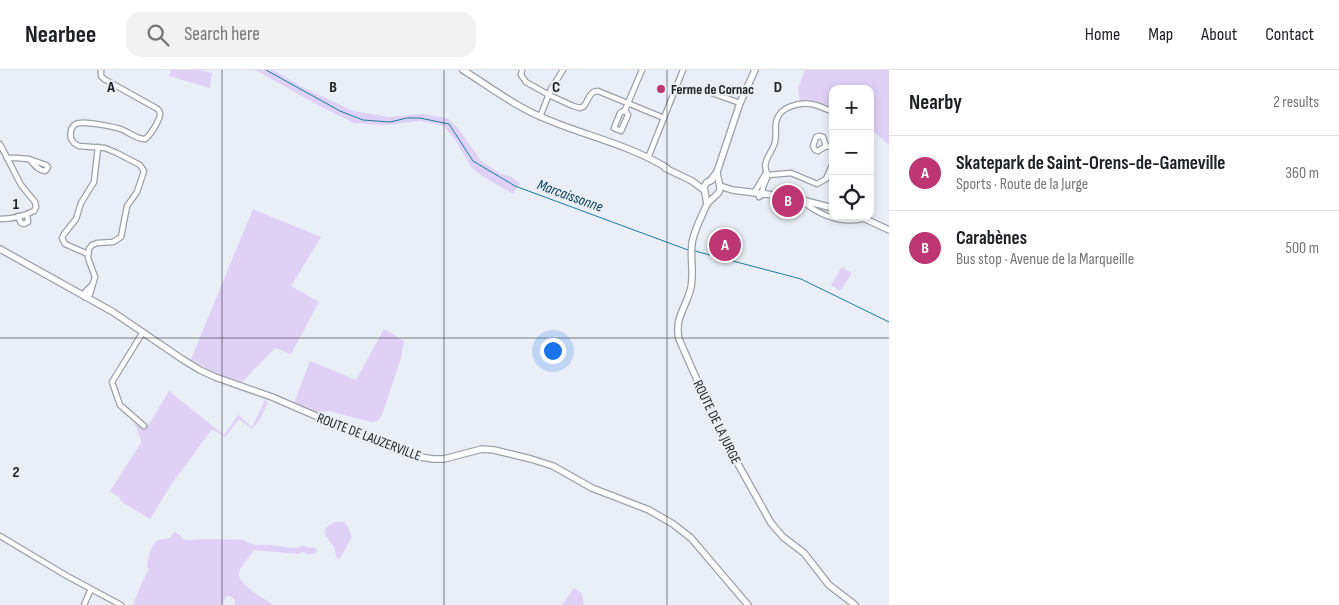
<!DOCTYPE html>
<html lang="en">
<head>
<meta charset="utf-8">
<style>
	:root { --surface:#fff; --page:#f2f2f2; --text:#202124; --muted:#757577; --line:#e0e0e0; --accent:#bd3573 }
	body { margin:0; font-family:"Sofia Sans Condensed",sans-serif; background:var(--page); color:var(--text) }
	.controls { position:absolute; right:15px; top:15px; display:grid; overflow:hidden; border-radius:10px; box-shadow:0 2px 8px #0003 }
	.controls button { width:45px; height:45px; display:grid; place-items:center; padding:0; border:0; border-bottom:1px solid var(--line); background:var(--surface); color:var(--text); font:25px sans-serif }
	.you { position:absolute; left:552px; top:280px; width:18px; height:18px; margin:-12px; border:4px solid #fff; border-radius:50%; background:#1a73e8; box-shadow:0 0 0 8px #1a73e833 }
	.badge { display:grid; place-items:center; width:32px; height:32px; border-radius:50%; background:var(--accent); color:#fff; font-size:16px; font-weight:700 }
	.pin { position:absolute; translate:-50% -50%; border:2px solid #fff; box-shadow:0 1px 5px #0006 }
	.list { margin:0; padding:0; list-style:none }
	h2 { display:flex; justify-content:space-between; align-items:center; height:65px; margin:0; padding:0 20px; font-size:21px }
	h2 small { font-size:16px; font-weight:400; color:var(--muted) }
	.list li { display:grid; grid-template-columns:32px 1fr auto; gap:15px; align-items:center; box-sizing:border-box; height:75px; padding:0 20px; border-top:1px solid var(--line) }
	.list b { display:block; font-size:19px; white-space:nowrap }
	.list p { margin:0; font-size:16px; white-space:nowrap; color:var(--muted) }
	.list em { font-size:16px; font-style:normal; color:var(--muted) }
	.icon { flex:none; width:28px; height:28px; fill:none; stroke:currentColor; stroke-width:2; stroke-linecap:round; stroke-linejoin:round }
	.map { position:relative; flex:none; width:889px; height:535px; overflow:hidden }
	header { display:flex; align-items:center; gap:30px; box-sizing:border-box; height:70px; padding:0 25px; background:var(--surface); border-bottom:1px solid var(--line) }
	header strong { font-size:24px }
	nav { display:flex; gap:28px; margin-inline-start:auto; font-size:18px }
	.search { width:350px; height:45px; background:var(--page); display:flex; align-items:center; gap:12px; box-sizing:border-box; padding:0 18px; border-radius:15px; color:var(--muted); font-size:19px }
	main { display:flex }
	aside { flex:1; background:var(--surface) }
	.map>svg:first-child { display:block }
	.green { fill:#ded1f5 }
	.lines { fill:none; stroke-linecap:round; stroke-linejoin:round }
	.stream { stroke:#187c9e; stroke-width:1 }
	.street-casing { stroke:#9b9fa6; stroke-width:7 }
	.secondary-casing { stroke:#9b9fa6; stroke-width:8 }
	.street { stroke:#fff; stroke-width:4.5 }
	.secondary { stroke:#fff; stroke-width:5.5 }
	.grid { fill:none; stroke:#202224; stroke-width:1; stroke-opacity:0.55 }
	.poi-dot { fill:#bd3573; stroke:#eaeef7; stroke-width:2 }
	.labels { text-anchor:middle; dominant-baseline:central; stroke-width:4.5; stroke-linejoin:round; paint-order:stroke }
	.poi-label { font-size:14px; font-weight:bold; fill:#202224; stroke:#eaeef7; text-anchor:start }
	.street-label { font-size:14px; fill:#202224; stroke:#eaeef7 }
	.water-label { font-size:15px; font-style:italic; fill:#094053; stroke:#eaeef7 }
	.grid-label { font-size:16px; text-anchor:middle; font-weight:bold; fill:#202224; stroke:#eaeef7; stroke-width:4.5; stroke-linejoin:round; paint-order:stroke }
</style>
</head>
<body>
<header>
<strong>Nearbee</strong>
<div class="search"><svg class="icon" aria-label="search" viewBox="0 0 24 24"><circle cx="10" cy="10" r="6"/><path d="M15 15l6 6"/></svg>Search here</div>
<nav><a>Home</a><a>Map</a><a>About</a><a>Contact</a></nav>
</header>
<main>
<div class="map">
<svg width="889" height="535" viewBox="0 0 889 535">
	<rect width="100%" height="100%" fill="#eaeef7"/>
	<g class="green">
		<polygon points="171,0 199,0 212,3 210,18 169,6"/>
		<polygon points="252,0 273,0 306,19 353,41 389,47 422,44 447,48 458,58 481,91 501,104 510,106 520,113 513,124 482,106 471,97 456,71 444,56 421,51 385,55 354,53 316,34 257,1"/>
		<polygon points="805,0 889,0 889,75 872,60 872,59 870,56 870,19 833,19 833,37 810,30 800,31 798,18"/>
		<polygon points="253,139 321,167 291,216 319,232 291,284 275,278 242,312 216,304 191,289"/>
		<polygon points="720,167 723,169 725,168 729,171 738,167 743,174 741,178 739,178 734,185 730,182 714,178 713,177 707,177 707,173 711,172 714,173 714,171"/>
		<polygon points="842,197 852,203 840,221 831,215"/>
		<path d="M384,259L404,271L401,288L382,345C379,350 376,352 371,352L329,341L323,342L320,344L294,333L310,291L356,310Z"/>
		<polygon points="169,321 224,365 238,345 252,357 265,330 268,332 260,349 252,359 239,349 225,367 212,359 171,415 150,449 122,432 119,427 110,421 141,373 141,370 135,354 139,349 148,356"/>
		<path d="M335,452H344L348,457L352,467L340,488L338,489C335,485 336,481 334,477C328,467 316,461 335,452Z"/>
		<path d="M175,462L180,465L182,469L190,470L205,469L244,470C247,472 251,474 255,475C260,476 266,474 271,475C282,476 292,480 303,476L310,478L314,477L317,480L316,483L309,484L302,482L299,484L254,480C251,485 239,498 239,503C238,515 265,529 273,535H235V530L230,526H226L222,535H133L142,512L149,499L147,497C148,489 150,475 158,470C162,469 168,469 171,468L172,464Z"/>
		<polygon points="574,518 582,524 584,535 562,535"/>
	</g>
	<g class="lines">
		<g class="stream">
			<polyline points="266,0 340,41 363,50 390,52 407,48 420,48 449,54 473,91 515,116 688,180"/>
			<polyline points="695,181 801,209 889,252"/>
		</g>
		<g class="street-casing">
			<g id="street">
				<path d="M522,0L521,5L526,12L549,25L573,36L580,38L584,36C589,30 589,21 598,21L664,48"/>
				<polyline points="706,21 740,33"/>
				<polyline points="625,40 628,45 621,61 614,58 620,43 625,40 642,0"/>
				<polyline points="540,47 551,19 563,0"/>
				<path d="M0,74L21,115L35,132L36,137L34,141C24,146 11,149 0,149"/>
				<polyline points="826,76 818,81 815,80 813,76 816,67 819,66 823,67 826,76 833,78"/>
				<path d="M7,88H16L29,89C34,94 37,100 45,101L47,99L48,97L46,95L29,89"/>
				<polyline points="648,88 683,0"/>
				<polyline points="768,105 791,103 817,114 826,109 833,93"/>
				<polyline points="754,123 766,103"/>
				<path d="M759,127L762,125L763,117L768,105C760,92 772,84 775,72C777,65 774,56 777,49C781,37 799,32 811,34C818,35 826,39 833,42"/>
				<path d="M805,130L806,134C822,146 842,153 862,149L863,148"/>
				<polyline points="18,146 21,153 24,154 28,152 27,144"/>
				<polyline points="88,184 65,174 62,168 64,164 76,149 81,133 94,112 98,77"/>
				<path d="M85,227L90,224L95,207L88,188L89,179L92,175L97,173L113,172L121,167L127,136L137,122L144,101L140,95L117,83L105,78L79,76L74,73L71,69C70,63 70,57 76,54C82,50 116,57 123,60C130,63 137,69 145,69C150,66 159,51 160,45C160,41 159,40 156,38L104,9L101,6V0"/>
				<polyline points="85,227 85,222 92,215"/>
				<polyline points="143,262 112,312 120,335 144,356"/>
				<polyline points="0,466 67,506 121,535"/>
				<polyline points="84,535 91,519"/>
			</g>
		</g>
		<g class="secondary-casing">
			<g id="secondary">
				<path d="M463,0C490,17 516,37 546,49C586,66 630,75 667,98"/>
				<polyline points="665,98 692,111 704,120"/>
				<path d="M717,102C717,108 722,118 719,122C717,125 710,130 707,134C702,146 693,162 692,174C690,188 694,203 691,217C687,237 674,247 679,269L719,360L771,453L783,467L804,483L829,515L855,535"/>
				<polyline points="710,111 717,102 740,33 755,0"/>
				<polyline points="720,116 732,120 790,127 833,138"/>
				<polyline points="707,134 704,117 707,112 712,110"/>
				<polyline points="859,146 889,160"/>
				<polyline points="0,179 113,242 182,289 200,300 215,307 272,327 383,375 414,386 433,389 444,389 482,379 494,380 531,389 553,396 592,418 649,440 673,454 691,468 748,535"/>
			</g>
		</g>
		<use href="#street" class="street"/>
		<use href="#secondary" class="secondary"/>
	</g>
	<path class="grid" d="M222,0V535M444,0V535M667,0V535M0,268H889"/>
	<circle class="poi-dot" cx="661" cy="19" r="5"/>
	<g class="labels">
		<g class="poi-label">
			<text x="671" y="19">Ferme de Cornac</text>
		</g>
		<g class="street-label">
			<text transform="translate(717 352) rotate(64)">ROUTE DE LA JURGE</text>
			<text transform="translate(369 367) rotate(21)">ROUTE DE LAUZERVILLE</text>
		</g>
		<g class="water-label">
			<text transform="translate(570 126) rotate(20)">Marcaissonne</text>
		</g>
	</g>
	<g class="grid-label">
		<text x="111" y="22">A</text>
		<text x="333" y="22">B</text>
		<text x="556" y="22">C</text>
		<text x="778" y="22">D</text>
		<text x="16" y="139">1</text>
		<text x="16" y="407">2</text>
	</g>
</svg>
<div class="controls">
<button>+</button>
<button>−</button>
<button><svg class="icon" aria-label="locate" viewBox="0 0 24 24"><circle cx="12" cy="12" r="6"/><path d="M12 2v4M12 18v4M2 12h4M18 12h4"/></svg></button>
</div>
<div class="you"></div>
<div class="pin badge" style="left:725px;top:175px">A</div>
<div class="pin badge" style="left:788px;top:131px">B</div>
</div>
<aside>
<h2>Nearby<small>2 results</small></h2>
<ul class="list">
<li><span class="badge">A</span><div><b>Skatepark de Saint-Orens-de-Gameville</b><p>Sports · Route de la Jurge</p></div><em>360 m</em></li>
<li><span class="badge">B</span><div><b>Carabènes</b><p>Bus stop · Avenue de la Marqueille</p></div><em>500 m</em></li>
</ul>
</aside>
</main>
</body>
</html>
